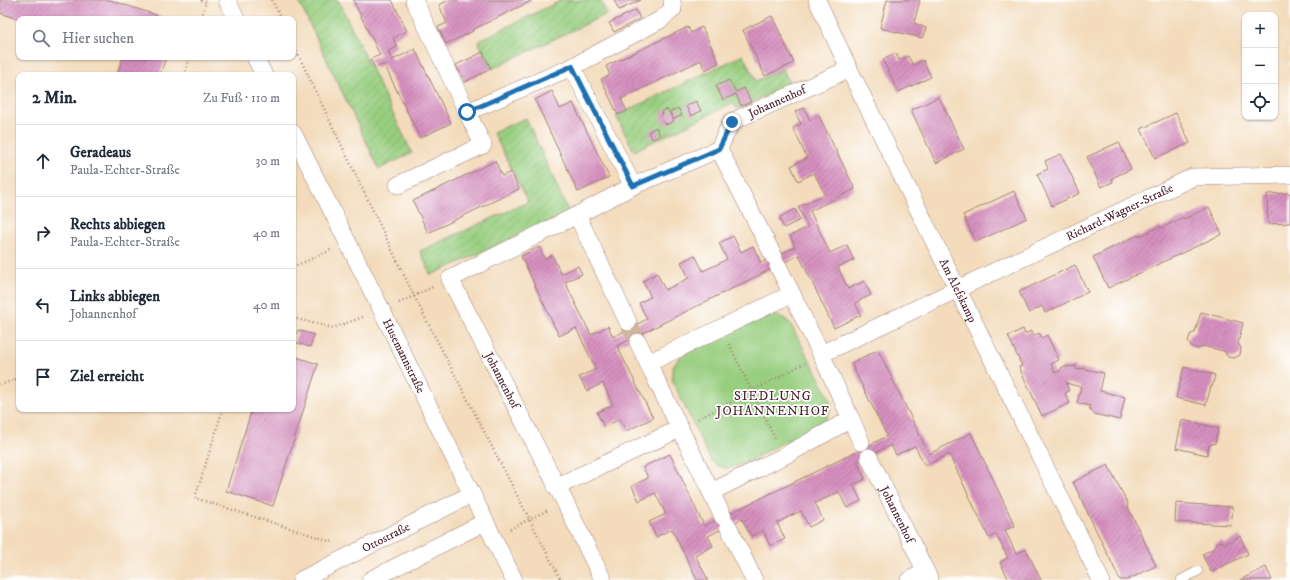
<!DOCTYPE html>
<html lang="de">
<head>
<meta charset="utf-8">
<style>
	:root { --surface:#fff; --page:#f6f6f7; --text:#1f2937; --muted:#747a83; --line:#e0e1e3 }
	body { margin:0; font-family:"IM FELL DW Pica",serif; background:var(--page); color:var(--text) }
	.controls { position:absolute; right:12px; top:12px; display:grid; overflow:hidden; border-radius:8px; box-shadow:0 1px 3px #0004 }
	.controls button { width:36px; height:36px; display:grid; place-items:center; padding:0; border:0; border-bottom:1px solid var(--line); background:var(--surface); color:var(--text); font:20px sans-serif }
	.stop { position:absolute; width:12px; height:12px; margin:-9px; border:3px solid #1f6fb2; border-radius:50%; background:#fff }
	.stop.end { background:#1f6fb2; border-color:#fff; box-shadow:0 1px 4px #0008 }
	.list { margin:0; padding:0; list-style:none }
	h2 { display:flex; justify-content:space-between; align-items:center; height:52px; margin:0; padding:0 16px; font-size:17px }
	h2 small { font-size:13px; font-weight:400; color:var(--muted) }
	.list li { display:grid; grid-template-columns:26px 1fr auto; gap:12px; align-items:center; box-sizing:border-box; height:72px; padding:0 16px; border-top:1px solid var(--line) }
	.list b { display:block; font-size:15px; white-space:nowrap }
	.list p { margin:0; font-size:13px; white-space:nowrap; color:var(--muted) }
	.list em { font-size:13px; font-style:normal; color:var(--muted) }
	.icon { flex:none; width:22px; height:22px; fill:none; stroke:currentColor; stroke-width:2; stroke-linecap:round; stroke-linejoin:round }
	.map { position:relative; flex:none; width:1290px; height:580px; overflow:hidden }
	.search { position:absolute; background:var(--surface); box-shadow:0 1px 3px #0004; left:16px; top:16px; width:280px; height:44px; display:flex; align-items:center; gap:10px; box-sizing:border-box; padding:0 14px; border-radius:8px; color:var(--muted); font-size:15px }
	.panel { position:absolute; background:var(--surface); box-shadow:0 1px 3px #0004; left:16px; top:72px; width:280px; height:340px; border-radius:8px }
	.map>svg:first-child { display:block }
	.grass { fill:#98ce7f; stroke:#717655 }
	.garden { fill:url(#garden-furrows); stroke:#717655 }
	.building { fill:url(#building-hatch) }
	.lines { fill:none; stroke-linecap:round; stroke-linejoin:round }
	.street-tunnel { stroke:#d1b59e; stroke-width:17; stroke-dasharray:17 8; stroke-linecap:butt }
	.lane-casing { stroke:#9e7d73; stroke-width:10 }
	.street-casing { stroke:#9e7d73; stroke-width:18 }
	.path { stroke:#9e7d73; stroke-width:2.5; stroke-dasharray:1 3; stroke-linecap:butt }
	.lane { stroke:#fff; stroke-width:9 }
	.street { stroke:#fff; stroke-width:17 }
	.route { stroke:#1f6fb2; stroke-width:5 }
	.labels { text-anchor:middle; dominant-baseline:central; stroke-width:3.5; stroke-linejoin:round; paint-order:stroke }
	.street-label { font-size:12px; fill:#4a1f2b; stroke:#fff }
	.neighbourhood-label { font-size:13px; letter-spacing:1px; fill:#4a1f2b; stroke:#fff }
</style>
</head>
<body>
<div class="map">
<svg width="1290" height="580" viewBox="0 0 1290 580">
	<defs>
		<pattern id="garden-furrows" width="10" height="10" patternUnits="userSpaceOnUse"><rect width="10" height="10" fill="#98ce7f"/><path d="M-1 1l2-2M0 10L10 0M9 11l2-2" fill="none" stroke="#84b06e"/></pattern>
		<pattern id="building-hatch" width="6" height="6" patternUnits="userSpaceOnUse"><rect width="6" height="6" fill="#d690bf"/><path d="M-1 1l2-2M0 6l6-6M5 7l2-2" fill="none" stroke="#b0759b"/></pattern>
	</defs>
	<rect width="100%" height="100%" fill="#fff"/>
	<filter id="ink" filterUnits="userSpaceOnUse"><feTurbulence type="fractalNoise" baseFrequency=".025" numOctaves="2"/><feDisplacementMap in="SourceGraphic" scale="8" xChannelSelector="R" yChannelSelector="G"/><feConvolveMatrix kernelMatrix="1 2 1 2 8 2 1 2 1" color-interpolation-filters="sRGB"/></filter>
	<filter id="wash" filterUnits="userSpaceOnUse"><feTurbulence type="fractalNoise" baseFrequency=".012" numOctaves="4" result="noise"/><feDisplacementMap in="SourceGraphic" scale="16" xChannelSelector="R" yChannelSelector="G"/><feGaussianBlur stdDeviation="0.9" result="paint"/><feColorMatrix in="noise" values="0 0 0 0 0 0 0 0 0 0 0 0 0 0 0 0 0 1.4 0 .05"/><feComposite in="paint" operator="in"/></filter>
	<g filter="url(#wash)">
		<rect width="100%" height="100%" fill="#f3dbbb"/>
		<path class="grass" d="M770,314L782,317L790,323L826,391C832,404 833,407 825,420L747,462L728,469L719,466L711,461L673,382C670,369 673,366 681,356L760,318Z"/>
		<g class="garden">
			<polygon points="298,0 338,0 412,153 379,169"/>
			<polygon points="559,0 600,0 607,14 491,69 478,41 560,1"/>
			<polygon points="743,55 756,81 783,69 790,84 737,109 733,103 634,151 616,116"/>
			<polygon points="526,118 569,213 431,275 420,251 528,202 493,132"/>
		</g>
		<g id="blocks">
			<g class="building">
				<polygon points="0,0 110,0 162,17 161,19 18,19 0,13"/>
				<polygon points="353,0 392,0 407,31 393,38 397,47 388,51 392,60 415,49 451,123 420,138 384,64 375,68 370,59 380,55"/>
				<polygon points="449,0 533,0 472,30 473,31 446,44 438,27 447,23 439,5"/>
				<polygon points="614,0 641,0 619,10"/>
				<polygon points="887,0 920,0 914,23 926,28 922,38 880,28"/>
				<polygon points="636,10 640,19 614,32 609,23"/>
				<polygon points="772,16 794,63 765,76 743,30"/>
				<polygon points="688,27 691,33 702,27 719,63 705,70 701,60 621,99 627,111 618,115 601,79 610,75 606,66"/>
				<polygon points="483,52 491,69 465,82 456,65"/>
				<polygon points="896,53 899,60 908,56 913,65 923,60 931,77 898,92 883,60"/>
				<polygon points="123,57 166,57 160,75 117,75"/>
				<polygon points="729,80 736,92 744,88 751,102 741,106 736,94 723,100 716,86"/>
				<polygon points="552,91 560,109 573,103 609,177 578,192 535,100"/>
				<polygon points="939,97 964,149 936,163 911,110"/>
				<polygon points="696,101 701,111 691,116 686,106"/>
				<polygon points="678,108 682,115 673,119 670,112"/>
				<polygon points="804,108 810,120 819,116 855,189 810,211 830,253 847,245 850,252 854,260 838,267 848,289 864,281 871,295 855,303 861,315 834,328 799,255 617,346 653,418 626,431 620,419 604,427 597,412 613,405 603,383 587,391 579,377 596,369 576,328 559,336 521,256 539,247 545,259 552,255 561,274 578,266 582,274 565,282 591,335 608,326 613,337 647,319 639,303 651,297 643,281 657,273 665,290 689,278 681,262 695,255 703,271 716,265 727,259 719,243 733,236 741,252 753,246 761,263 795,247 790,236 808,227 798,207 825,194 814,173 798,181 791,166 807,158 793,128 801,124 795,112"/>
				<polygon points="667,109 674,121 666,125 666,123 664,124 660,116 663,114 661,112"/>
				<polygon points="1176,113 1190,143 1155,158 1141,129"/>
				<polygon points="656,127 660,136 652,139 648,132"/>
				<polygon points="1119,142 1131,169 1112,178 1113,182 1101,187 1087,157"/>
				<polygon points="1061,154 1080,193 1052,206 1037,174 1048,169 1045,161"/>
				<polygon points="495,161 502,176 511,172 519,189 428,233 413,201"/>
				<polygon points="1014,191 1027,218 976,242 963,215"/>
				<polygon points="1290,193 1290,223 1268,224 1267,194"/>
				<polygon points="1209,207 1222,234 1108,288 1093,257 1138,235 1139,237 1160,226 1162,228 1183,217 1184,219"/>
				<polygon points="795,209 800,220 784,228 779,218"/>
				<polygon points="1075,265 1088,292 1045,313 1042,306 1029,313 1019,292"/>
				<polygon points="1201,312 1243,323 1238,343 1241,348 1240,355 1234,358 1228,357 1224,351 1203,346 1198,349 1192,347 1188,342 1190,335 1195,332"/>
				<polygon points="1023,329 1025,334 1031,331 1033,336 1039,333 1042,338 1047,335 1059,360 1051,364 1055,373 1060,371 1062,367 1076,366 1076,369 1080,370 1080,368 1104,373 1100,391 1125,397 1120,420 1094,414 1089,408 1090,406 1077,403 1081,387 1066,383 1069,391 1065,393 1070,403 1042,416 1019,367 1022,366 1008,336"/>
				<polygon points="298,330 314,335 310,347 294,342"/>
				<polygon points="878,350 929,454 971,433 1015,526 1005,530 1016,554 1026,549 1041,580 1009,580 1000,562 1008,558 996,534 989,538 949,454 925,466 915,446 896,455 891,445 857,462 865,479 853,485 861,501 847,508 839,492 815,503 823,520 809,527 801,511 788,517 777,523 785,539 770,546 763,530 751,536 742,519 708,536 713,546 695,555 708,580 697,580 672,529 656,537 649,522 666,514 655,493 639,501 632,486 648,478 643,467 670,454 704,526 862,449 887,436 851,363"/>
				<polygon points="293,356 318,364 273,506 226,491 252,409 293,409"/>
				<polygon points="1184,367 1215,375 1212,387 1211,386 1206,405 1176,398"/>
				<polygon points="1182,420 1218,428 1215,443 1209,445 1207,455 1176,448"/>
				<polygon points="1108,465 1128,504 1127,505 1156,566 1127,580 1120,580 1073,482"/>
				<polygon points="1176,503 1233,507 1231,525 1175,522"/>
				<polygon points="1240,536 1248,554 1211,572 1202,554 1215,548 1215,544 1221,541 1225,544"/>
				<polygon points="1266,567 1272,580 1240,580"/>
			</g>
		</g>
	</g>
	<g filter="url(#ink)">
		<use href="#blocks" fill-opacity="0" stroke="#9e7d73" stroke-width="1"/>
		<g class="lines">
			<polyline class="street-tunnel" points="628,322 638,342"/>
			<g class="lane-casing">
				<polyline id="lane" points="1181,580 1198,571"/>
			</g>
			<g class="street-casing">
				<g id="street">
					<polyline points="227,0 236,19"/>
					<polyline points="414,0 467,112 572,67 660,20 673,9 672,0"/>
					<path id="s1" d="M817,0L849,69L1101,580"/>
					<polyline points="255,57 264,75"/>
					<polyline points="572,67 633,186"/>
					<path id="s2" d="M293,133L382,311L514,580"/>
					<polyline points="719,149 774,257"/>
					<polyline points="398,185 483,145 467,112"/>
					<path id="s3" d="M577,215L450,279L565,502L603,580"/>
					<polyline points="778,266 792,294"/>
					<path id="s4" d="M628,322L577,215L633,186L719,149L731,122L849,69"/>
					<polyline points="638,342 648,363"/>
					<path id="s5" d="M821,354L792,294L648,363L711,492L784,456L851,419L821,354L1193,177L1290,175"/>
					<polyline points="851,419 861,442"/>
					<path id="s6" d="M869,457L930,580"/>
					<polyline points="556,487 679,429"/>
					<polyline points="711,492 723,517"/>
					<polyline points="728,526 754,580"/>
					<path id="s7" d="M301,580L472,494"/>
					<polyline points="370,580 485,522"/>
					<polyline points="909,580 926,572"/>
				</g>
			</g>
			<g class="path">
				<polyline points="201,0 206,2 201,19"/>
				<polyline points="272,0 281,19"/>
				<polyline points="293,44 414,296 561,580"/>
				<polyline points="184,75 190,57"/>
				<polyline points="293,267 331,250"/>
				<polyline points="399,303 433,287"/>
				<polyline points="293,318 333,328 363,317"/>
				<polyline points="729,344 775,439"/>
				<polyline points="0,385 19,378"/>
				<polyline points="223,409 195,498 333,542"/>
				<polyline points="698,419 805,363"/>
				<polyline points="510,529 548,510"/>
			</g>
			<use href="#lane" class="lane"/>
			<use href="#street" class="street"/>
		</g>
	</g>
	<g class="lines" filter="url(#ink)">
		<polyline class="route" points="467,112 572,66 633,186 719,149 732,122"/>
	</g>
	<g class="labels">
		<g class="street-label">
			<text stroke="none"><textPath href="#s4" startOffset="355">Johannenhof</textPath></text>
			<text stroke="none"><textPath href="#s5" startOffset="930">Richard-Wagner-Straße</textPath></text>
			<text stroke="none"><textPath href="#s1" startOffset="323">Am Alefskamp</textPath></text>
			<text stroke="none"><textPath href="#s2" startOffset="249">Husemannstraße</textPath></text>
			<text stroke="none"><textPath href="#s3" startOffset="256">Johannenhof</textPath></text>
			<text stroke="none"><textPath href="#s6" startOffset="64">Johannenhof</textPath></text>
			<text stroke="none"><textPath href="#s7" startOffset="95">Ottostraße</textPath></text>
		</g>
		<g class="neighbourhood-label">
			<text x="773" y="396">SIEDLUNG<tspan x="773" dy="15">JOHANNENHOF</tspan></text>
		</g>
	</g>
</svg>
<div class="controls">
<button>+</button>
<button>−</button>
<button><svg class="icon" aria-label="locate" viewBox="0 0 24 24"><circle cx="12" cy="12" r="6"/><path d="M12 2v4M12 18v4M2 12h4M18 12h4"/></svg></button>
</div>
<div class="stop" style="left:467px;top:112px"></div>
<div class="stop end" style="left:732px;top:122px"></div>
<div class="search"><svg class="icon" aria-label="search" viewBox="0 0 24 24"><circle cx="10" cy="10" r="6"/><path d="M15 15l6 6"/></svg>Hier suchen</div>
<section class="panel">
<h2>2 Min.<small>Zu Fuß · 110 m</small></h2>
<ul class="list">
<li><svg class="icon" aria-label="ahead" viewBox="0 0 24 24"><path d="M12 20V5M6 11l6-6 6 6"/></svg><div><b>Geradeaus</b><p>Paula-Echter-Straße</p></div><em>30 m</em></li>
<li><svg class="icon" aria-label="right" viewBox="0 0 24 24"><path d="M7 20v-9h11M14 6l5 5-5 5"/></svg><div><b>Rechts abbiegen</b><p>Paula-Echter-Straße</p></div><em>40 m</em></li>
<li><svg class="icon" aria-label="left" viewBox="0 0 24 24"><path d="M17 20v-9H6M10 6l-5 5 5 5"/></svg><div><b>Links abbiegen</b><p>Johannenhof</p></div><em>40 m</em></li>
<li><svg class="icon" aria-label="arrive" viewBox="0 0 24 24"><path d="M6 21V4h12l-3 4 3 4H6"/></svg><div><b>Ziel erreicht</b></div></li>
</ul>
</section>
</div>
</body>
</html>
